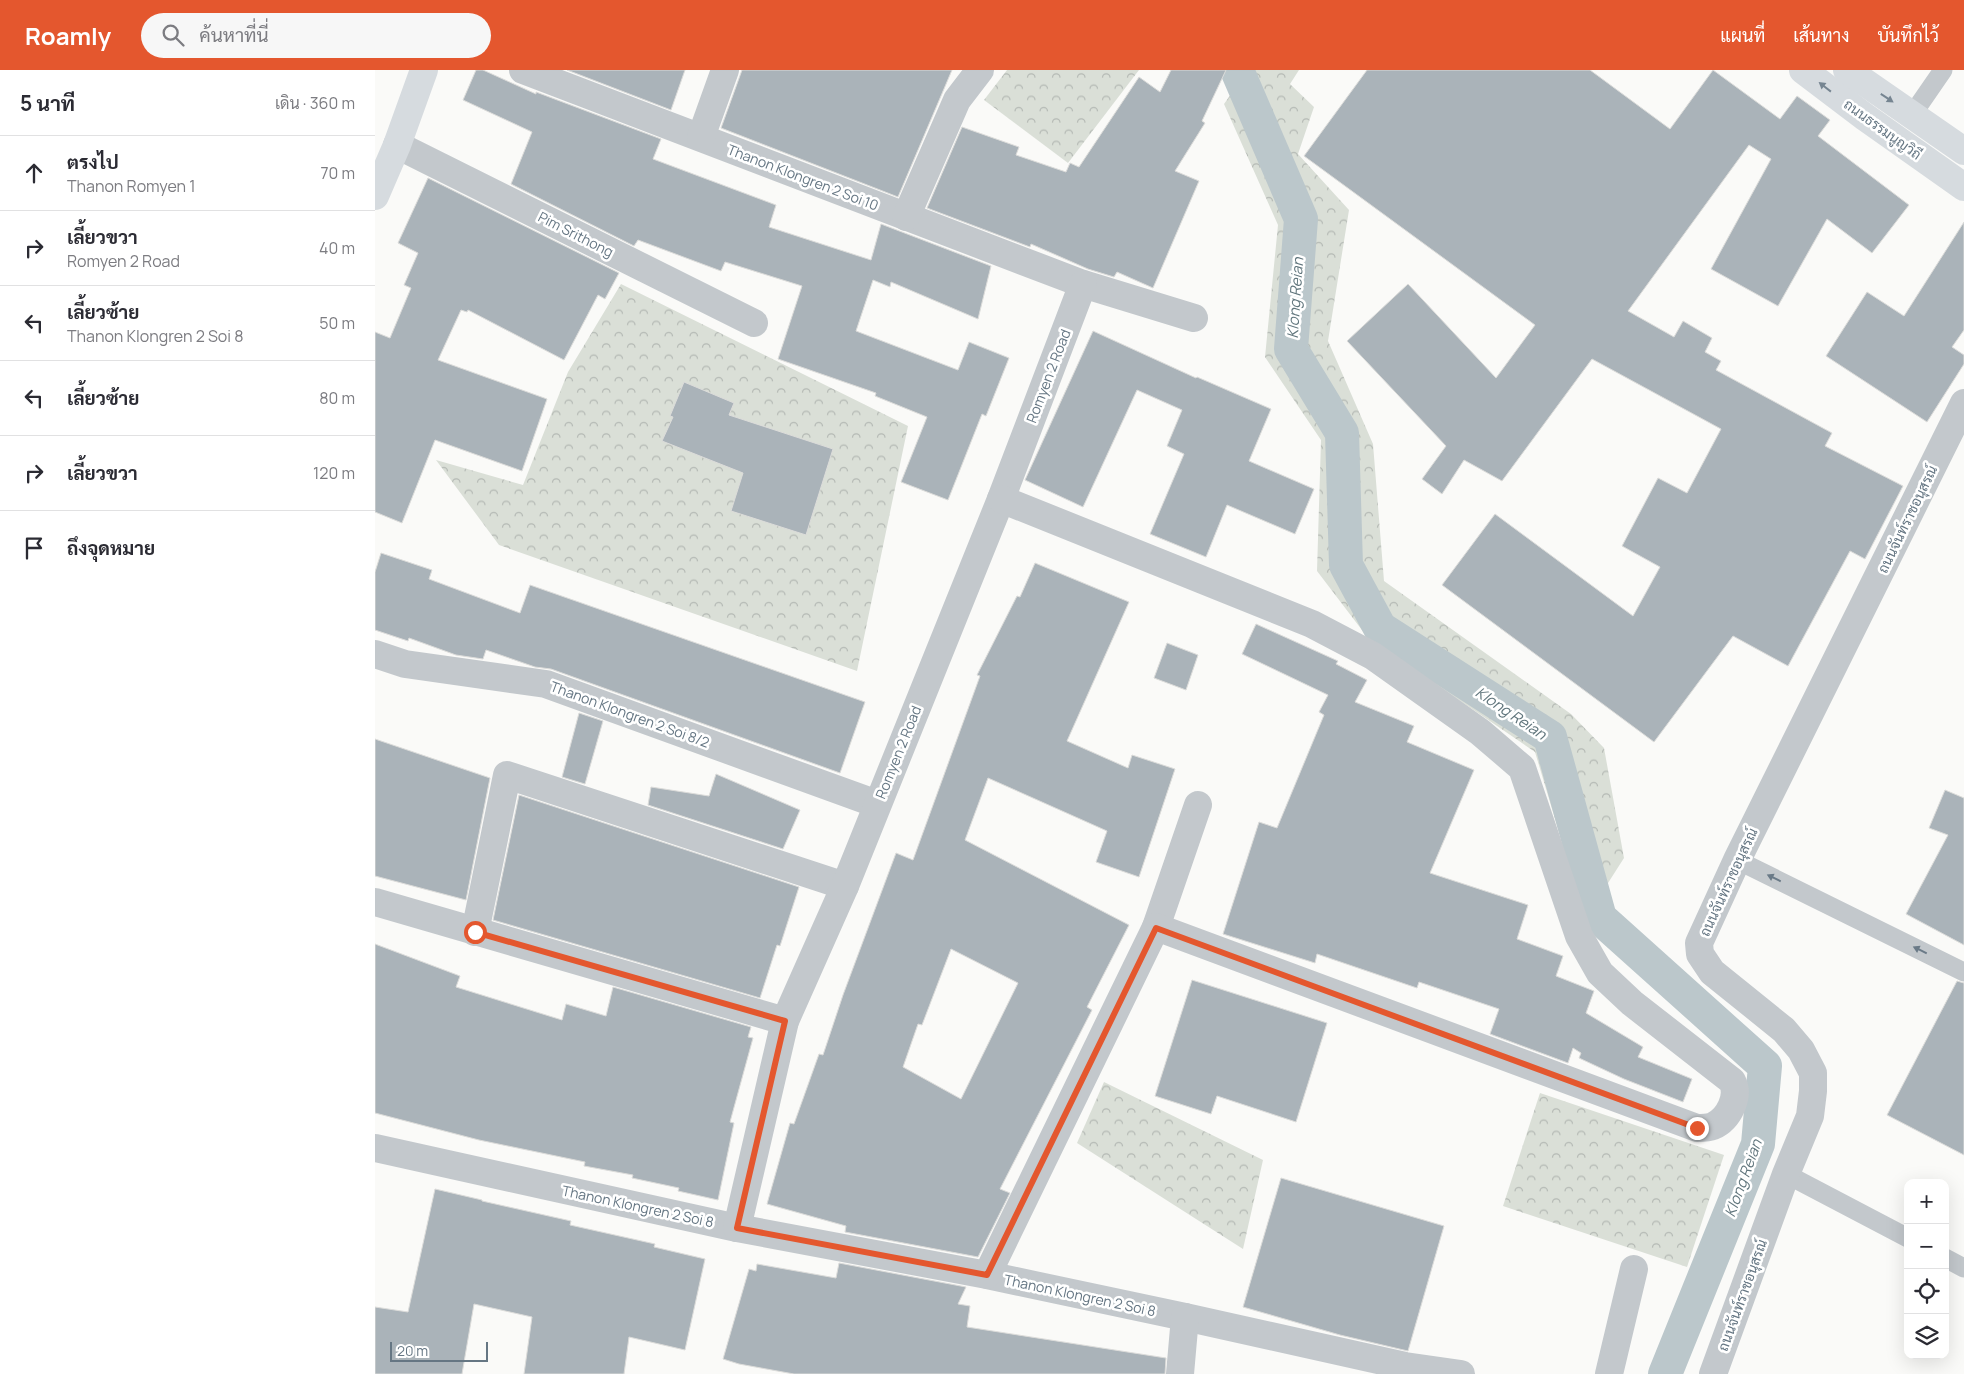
<!DOCTYPE html>
<html lang="th">
<head>
<meta charset="utf-8">
<style>
	:root { --surface:#fff; --page:#f7f7f7; --text:#2b2b33; --muted:#7c7c81; --line:#e1e1e2; --accent:#e4572e }
	body { margin:0; font-family:Manrope,Sarabun,sans-serif; background:var(--page); color:var(--text) }
	.controls { position:absolute; right:15px; bottom:15px; display:grid; overflow:hidden; border-radius:10px; box-shadow:0 5px 20px #0002 }
	.controls button { width:45px; height:45px; display:grid; place-items:center; padding:0; border:0; border-bottom:1px solid var(--line); background:var(--surface); color:var(--text); font:25px sans-serif }
	.scale { position:absolute; left:15px; bottom:12px; width:98px; box-sizing:border-box; padding-left:5px; border:2px solid #657683; border-top:0; font-size:14px; line-height:18px; white-space:nowrap; color:#657683; -webkit-text-stroke:4px #fff; paint-order:stroke }
	.stop { position:absolute; width:15px; height:15px; margin:-11px; border:4px solid #e4572e; border-radius:50%; background:#fff }
	.stop.end { background:#e4572e; border-color:#fff; box-shadow:0 1px 5px #0008 }
	.list { margin:0; padding:0; list-style:none }
	h2 { display:flex; justify-content:space-between; align-items:center; height:65px; margin:0; padding:0 20px; font-size:21px }
	h2 small { font-size:16px; font-weight:400; color:var(--muted) }
	.list li { display:grid; grid-template-columns:32px 1fr auto; gap:15px; align-items:center; box-sizing:border-box; height:75px; padding:0 20px; border-top:1px solid var(--line) }
	.list b { display:block; font-size:19px; white-space:nowrap }
	.list p { margin:0; font-size:16px; white-space:nowrap; color:var(--muted) }
	.list em { font-size:16px; font-style:normal; color:var(--muted) }
	.icon { flex:none; width:28px; height:28px; fill:none; stroke:currentColor; stroke-width:2; stroke-linecap:round; stroke-linejoin:round }
	.map { position:relative; flex:none; width:1589px; height:1304px; overflow:hidden }
	header { display:flex; align-items:center; gap:30px; box-sizing:border-box; height:70px; padding:0 25px; background:var(--accent); color:#fff }
	header strong { font-size:24px }
	nav { display:flex; gap:28px; margin-inline-start:auto; font-size:18px }
	.search { width:350px; height:45px; background:var(--page); display:flex; align-items:center; gap:12px; box-sizing:border-box; padding:0 18px; border-radius:28px; color:var(--muted); font-size:19px }
	main { display:flex }
	aside { flex:1; background:var(--surface) }
	.map>svg:first-child { display:block }
	.forest { fill:url(#forest-crowns) }
	.lines { fill:none; stroke-linecap:round; stroke-linejoin:round }
	.canal { stroke:#bbc7cb; stroke-width:34 }
	.building { fill:#aab3b9; stroke:#dcdcda; fill-rule:evenodd }
	.lane { stroke:#c3c8cc; stroke-width:19 }
	.street { stroke:#c3c8cc; stroke-width:28 }
	.secondary { stroke:#d6dbdf; stroke-width:28 }
	.oneway { fill:#768591 }
	.oneway2 { fill:#6a7a87 }
	.route { stroke:#e4572e; stroke-width:6 }
	.labels { text-anchor:middle; dominant-baseline:central; stroke-width:5; stroke-linejoin:round; paint-order:stroke }
	.street-label { font-size:14px; fill:#657683; stroke:#fff }
	.water-label { font-size:15px; font-style:italic; fill:#60757c; stroke:#fff }
</style>
</head>
<body>
<header>
<strong>Roamly</strong>
<div class="search"><svg class="icon" aria-label="search" viewBox="0 0 24 24"><circle cx="10" cy="10" r="6"/><path d="M15 15l6 6"/></svg>ค้นหาที่นี่</div>
<nav><a>แผนที่</a><a>เส้นทาง</a><a>บันทึกไว้</a></nav>
</header>
<main>
<aside>
<h2>5 นาที<small>เดิน · 360 m</small></h2>
<ul class="list">
<li><svg class="icon" aria-label="ahead" viewBox="0 0 24 24"><path d="M12 20V5M6 11l6-6 6 6"/></svg><div><b>ตรงไป</b><p>Thanon Romyen 1</p></div><em>70 m</em></li>
<li><svg class="icon" aria-label="right" viewBox="0 0 24 24"><path d="M7 20v-9h11M14 6l5 5-5 5"/></svg><div><b>เลี้ยวขวา</b><p>Romyen 2 Road</p></div><em>40 m</em></li>
<li><svg class="icon" aria-label="left" viewBox="0 0 24 24"><path d="M17 20v-9H6M10 6l-5 5 5 5"/></svg><div><b>เลี้ยวซ้าย</b><p>Thanon Klongren 2 Soi 8</p></div><em>50 m</em></li>
<li><svg class="icon" aria-label="left" viewBox="0 0 24 24"><path d="M17 20v-9H6M10 6l-5 5 5 5"/></svg><div><b>เลี้ยวซ้าย</b></div><em>80 m</em></li>
<li><svg class="icon" aria-label="right" viewBox="0 0 24 24"><path d="M7 20v-9h11M14 6l5 5-5 5"/></svg><div><b>เลี้ยวขวา</b></div><em>120 m</em></li>
<li><svg class="icon" aria-label="arrive" viewBox="0 0 24 24"><path d="M6 21V4h12l-3 4 3 4H6"/></svg><div><b>ถึงจุดหมาย</b></div></li>
</ul>
</aside>
<div class="map">
<svg width="1589" height="1304" viewBox="0 0 1589 1304">
	<defs>
		<pattern id="forest-crowns" width="20" height="18" patternUnits="userSpaceOnUse" patternTransform="scale(1.25)"><rect width="20" height="18" fill="#dadfd7"/><path d="M2 6a3 3 0 1 1 6 0M12 15a3 3 0 1 1 6 0" fill="none" stroke="#b4b9b4"/></pattern>
	</defs>
	<rect width="100%" height="100%" fill="#fafaf8"/>
	<g class="forest">
		<polygon points="632,0 764,0 693,93 609,30"/>
		<polygon points="873,0 924,0 915,14 939,37 923,84 974,140 953,271 998,374 1009,511 1196,644 1229,678 1249,788 1210,849 1160,682 993,568 942,501 946,370 890,287 903,155 849,34"/>
		<polygon points="246,214 533,356 482,601 124,475 61,390 148,415 193,302"/>
		<polygon points="729,1012 888,1090 868,1179 702,1073"/>
		<polygon points="1165,1023 1349,1085 1312,1197 1128,1136"/>
	</g>
	<g class="lines">
		<polyline class="canal" points="862,0 926,149 916,279 967,363 971,495 1005,558 1175,667 1225,848 1390,996 1383,1074 1290,1304"/>
	</g>
	<g class="building">
		<polygon points="101,0 108,0 161,24 161,22 286,69 278,89 401,135 394,157 496,190 506,154 616,196 603,249 516,212 515,217 498,210 481,261 583,300 594,272 634,288 611,346 607,344 573,430 526,412 552,347 500,326 501,323 403,289 427,216 350,192 346,201 263,170 259,176 136,114 157,62 88,30"/>
		<polygon points="192,0 310,0 296,40"/>
		<polygon points="367,0 577,0 523,127 346,58"/>
		<polygon points="796,0 851,0 827,51 830,53 800,101 824,111 778,218 742,202 739,207 713,199 656,174 655,177 552,138 587,57 644,77 641,85 691,102 695,93 704,97 764,7 785,22"/>
		<polygon points="992,0 1215,0 1295,59 1338,0 1405,49 1422,26 1455,50 1443,66 1534,135 1497,183 1452,149 1403,236 1336,199 1396,89 1374,75 1253,241 1299,267 1308,251 1337,268 1330,282 1346,291 1341,300 1457,363 1450,376 1528,416 1490,489 1475,481 1413,596 1358,566 1279,672 1067,515 1120,444 1258,546 1285,497 1247,476 1283,408 1312,423 1346,359 1217,289 1127,411 1089,390 1067,424 1047,409 1071,376 972,271 1033,214 1121,308 1160,255 929,86"/>
		<polygon points="53,108 244,203 230,229 223,225 189,290 93,240 92,242 86,240 63,290 172,329 147,401 60,370 27,453 0,442 0,262 15,268 36,218 29,215 43,183 23,173"/>
		<polygon points="1589,152 1589,260 1577,277 1589,285 1589,294 1552,352 1451,286 1492,222 1529,246"/>
		<polygon points="718,261 821,308 822,307 896,339 874,391 939,419 920,464 852,435 831,487 775,464 809,384 792,376 807,340 762,320 708,437 650,410"/>
		<polygon points="309,312 359,333 354,345 458,379 431,465 356,441 368,403 287,371 298,347 295,346"/>
		<polygon points="6,483 57,500 54,509 145,543 155,515 490,632 465,703 176,599 160,597 111,580 108,589 81,585 34,568 33,571 0,560 0,502"/>
		<path d="M660,493L754,532L692,671L753,698L757,685L800,699L764,807L721,792L732,761L613,708L590,770L754,855L712,937L717,940L625,1119L635,1123L603,1187L470,1162L471,1156L392,1134L415,1053L419,1054L444,984L448,985L468,925L521,783L538,790L605,606L602,605L642,526L645,527ZM576,879L643,913L586,1029L528,997L543,954L547,955Z"/>
		<polygon points="881,554 963,591 961,594 992,610 980,632 1039,656 1032,672 1099,700 1055,803 1153,835 1142,869 1188,886 1181,906 1219,921 1211,943 1268,977 1263,987 1317,1009 1308,1032 1249,1009 1204,988 1206,983 1198,978 1193,993 1115,964 1124,939 1044,912 1042,918 942,884 940,893 848,864 884,752 902,758 949,645 944,642 953,625 867,584"/>
		<polygon points="792,573 823,585 811,620 779,608"/>
		<polygon points="204,643 228,651 210,714 187,707"/>
		<polygon points="0,669 115,708 91,830 0,806"/>
		<polygon points="341,704 425,740 408,779 273,735 276,717 334,726"/>
		<polygon points="1570,720 1589,728 1589,875 1531,844 1573,765 1554,758"/>
		<polygon points="144,725 424,817 405,876 402,875 385,928 118,850"/>
		<polygon points="0,874 85,906 81,917 187,950 191,934 231,946 238,917 376,957 373,967 378,968 355,1052 359,1053 343,1130 303,1121 304,1118 257,1108 258,1105 209,1096 210,1092 104,1070 0,1043"/>
		<polygon points="817,910 952,953 921,1052 842,1026 836,1044 780,1026"/>
		<polygon points="1582,911 1589,913 1589,1085 1512,1045"/>
		<polygon points="906,1108 1069,1156 1033,1281 965,1265 868,1237"/>
		<polygon points="60,1119 107,1130 107,1131 196,1151 195,1155 280,1174 279,1177 330,1189 310,1280 254,1267 249,1304 149,1304 157,1247 99,1234 87,1304 0,1304 0,1237 33,1242"/>
		<polygon points="464,1193 591,1217 583,1234 595,1236 592,1257 791,1288 790,1304 419,1304 364,1294 348,1289 374,1199 381,1201 382,1194 461,1208"/>
	</g>
	<g class="lines">
		<g class="lane">
			<polyline points="1537,45 1568,0"/>
			<polyline points="1362,790 1589,902"/>
			<polyline points="1411,1104 1533,1168"/>
			<polyline points="1570,1188 1589,1198"/>
		</g>
		<g class="street">
			<polyline points="148,0 708,214 819,248"/>
			<polyline points="326,67 350,0"/>
			<polyline points="22,75 379,253"/>
			<polyline points="531,147 582,30 605,0"/>
			<polyline points="0,584 30,594 171,614 502,734"/>
			<polyline points="0,832 410,951"/>
			<polyline points="781,857 823,735"/>
			<polyline points="100,862 132,705 470,816"/>
			<polyline points="0,1078 362,1158 612,1205 810,1247 1030,1296 1086,1304"/>
			<polyline points="362,1158 410,951 470,816 626,429 708,214"/>
			<path d="M612,1205L781,857L1322,1058C1327,1058 1333,1058 1338,1056C1354,1049 1365,1026 1357,1011L1257,933L1225,903L1204,866L1147,698L1105,662L998,586L937,554L626,429"/>
			<polyline points="805,1304 810,1247"/>
			<polyline points="1234,1304 1259,1199"/>
			<polyline points="1338,1304 1411,1104 1435,1046 1438,1021 1438,1003 1426,980 1409,960 1337,902 1325,884 1324,873 1362,790 1589,333"/>
		</g>
		<g class="secondary">
			<polyline points="1428,0 1490,47 1589,117"/>
			<polyline points="1472,0 1589,81"/>
			<polyline points="0,126 22,75 49,0"/>
		</g>
	</g>
	<defs><path id="oneway-solid" d="M-6-.8H1V-3.2L6.5 0L1 3.2V.8H-6Z" transform="scale(1.25)"/></defs>
	<g class="oneway">
		<use href="#oneway-solid" transform="translate(1450 17) rotate(-142)"/>
		<use href="#oneway-solid" transform="translate(1512 28) rotate(34)"/>
	</g>
	<g class="oneway2">
		<use href="#oneway-solid" transform="translate(1399 808) rotate(-154)"/>
		<use href="#oneway-solid" transform="translate(1545 880) rotate(-154)"/>
	</g>
	<g class="lines">
		<polyline class="route" points="100,862 410,951 362,1158 612,1205 781,858 1322,1058"/>
	</g>
	<g class="labels">
		<g class="street-label">
			<text transform="translate(1508 59) rotate(36)">ถนนธรรมนูญวิถี</text>
			<text transform="translate(428 107) rotate(21)">Thanon Klongren 2 Soi 10</text>
			<text transform="translate(201 164) rotate(27)">Pim Srithong</text>
			<text transform="translate(673 306) rotate(-69)">Romyen 2 Road</text>
			<text transform="translate(1532 449) rotate(-64)">ถนนจันท์ราชอนุสรณ์</text>
			<text transform="translate(255 644) rotate(20)">Thanon Klongren 2 Soi 8/2</text>
			<text transform="translate(523 682) rotate(-68)">Romyen 2 Road</text>
			<text transform="translate(1353 812) rotate(-65)">ถนนจันท์ราชอนุสรณ์</text>
			<text transform="translate(263 1136) rotate(12)">Thanon Klongren 2 Soi 8</text>
			<text transform="translate(705 1225) rotate(12)">Thanon Klongren 2 Soi 8</text>
			<text transform="translate(1367 1225) rotate(-70)">ถนนจันท์ราชอนุสรณ์</text>
		</g>
		<g class="water-label">
			<text transform="translate(920 228) rotate(-86)">Klong Reian</text>
			<text transform="translate(1136 643) rotate(34)">Klong Reian</text>
			<text transform="translate(1368 1108) rotate(-70)">Klong Reian</text>
		</g>
	</g>
</svg>
<div class="controls">
<button>+</button>
<button>−</button>
<button><svg class="icon" aria-label="locate" viewBox="0 0 24 24"><circle cx="12" cy="12" r="6"/><path d="M12 2v4M12 18v4M2 12h4M18 12h4"/></svg></button>
<button><svg class="icon" aria-label="layers" viewBox="0 0 24 24"><path d="M12 4l9 5-9 5-9-5zM3 14l9 5 9-5"/></svg></button>
</div>
<div class="scale">20 m</div>
<div class="stop" style="left:100px;top:862px"></div>
<div class="stop end" style="left:1322px;top:1058px"></div>
</div>
</main>
</body>
</html>
